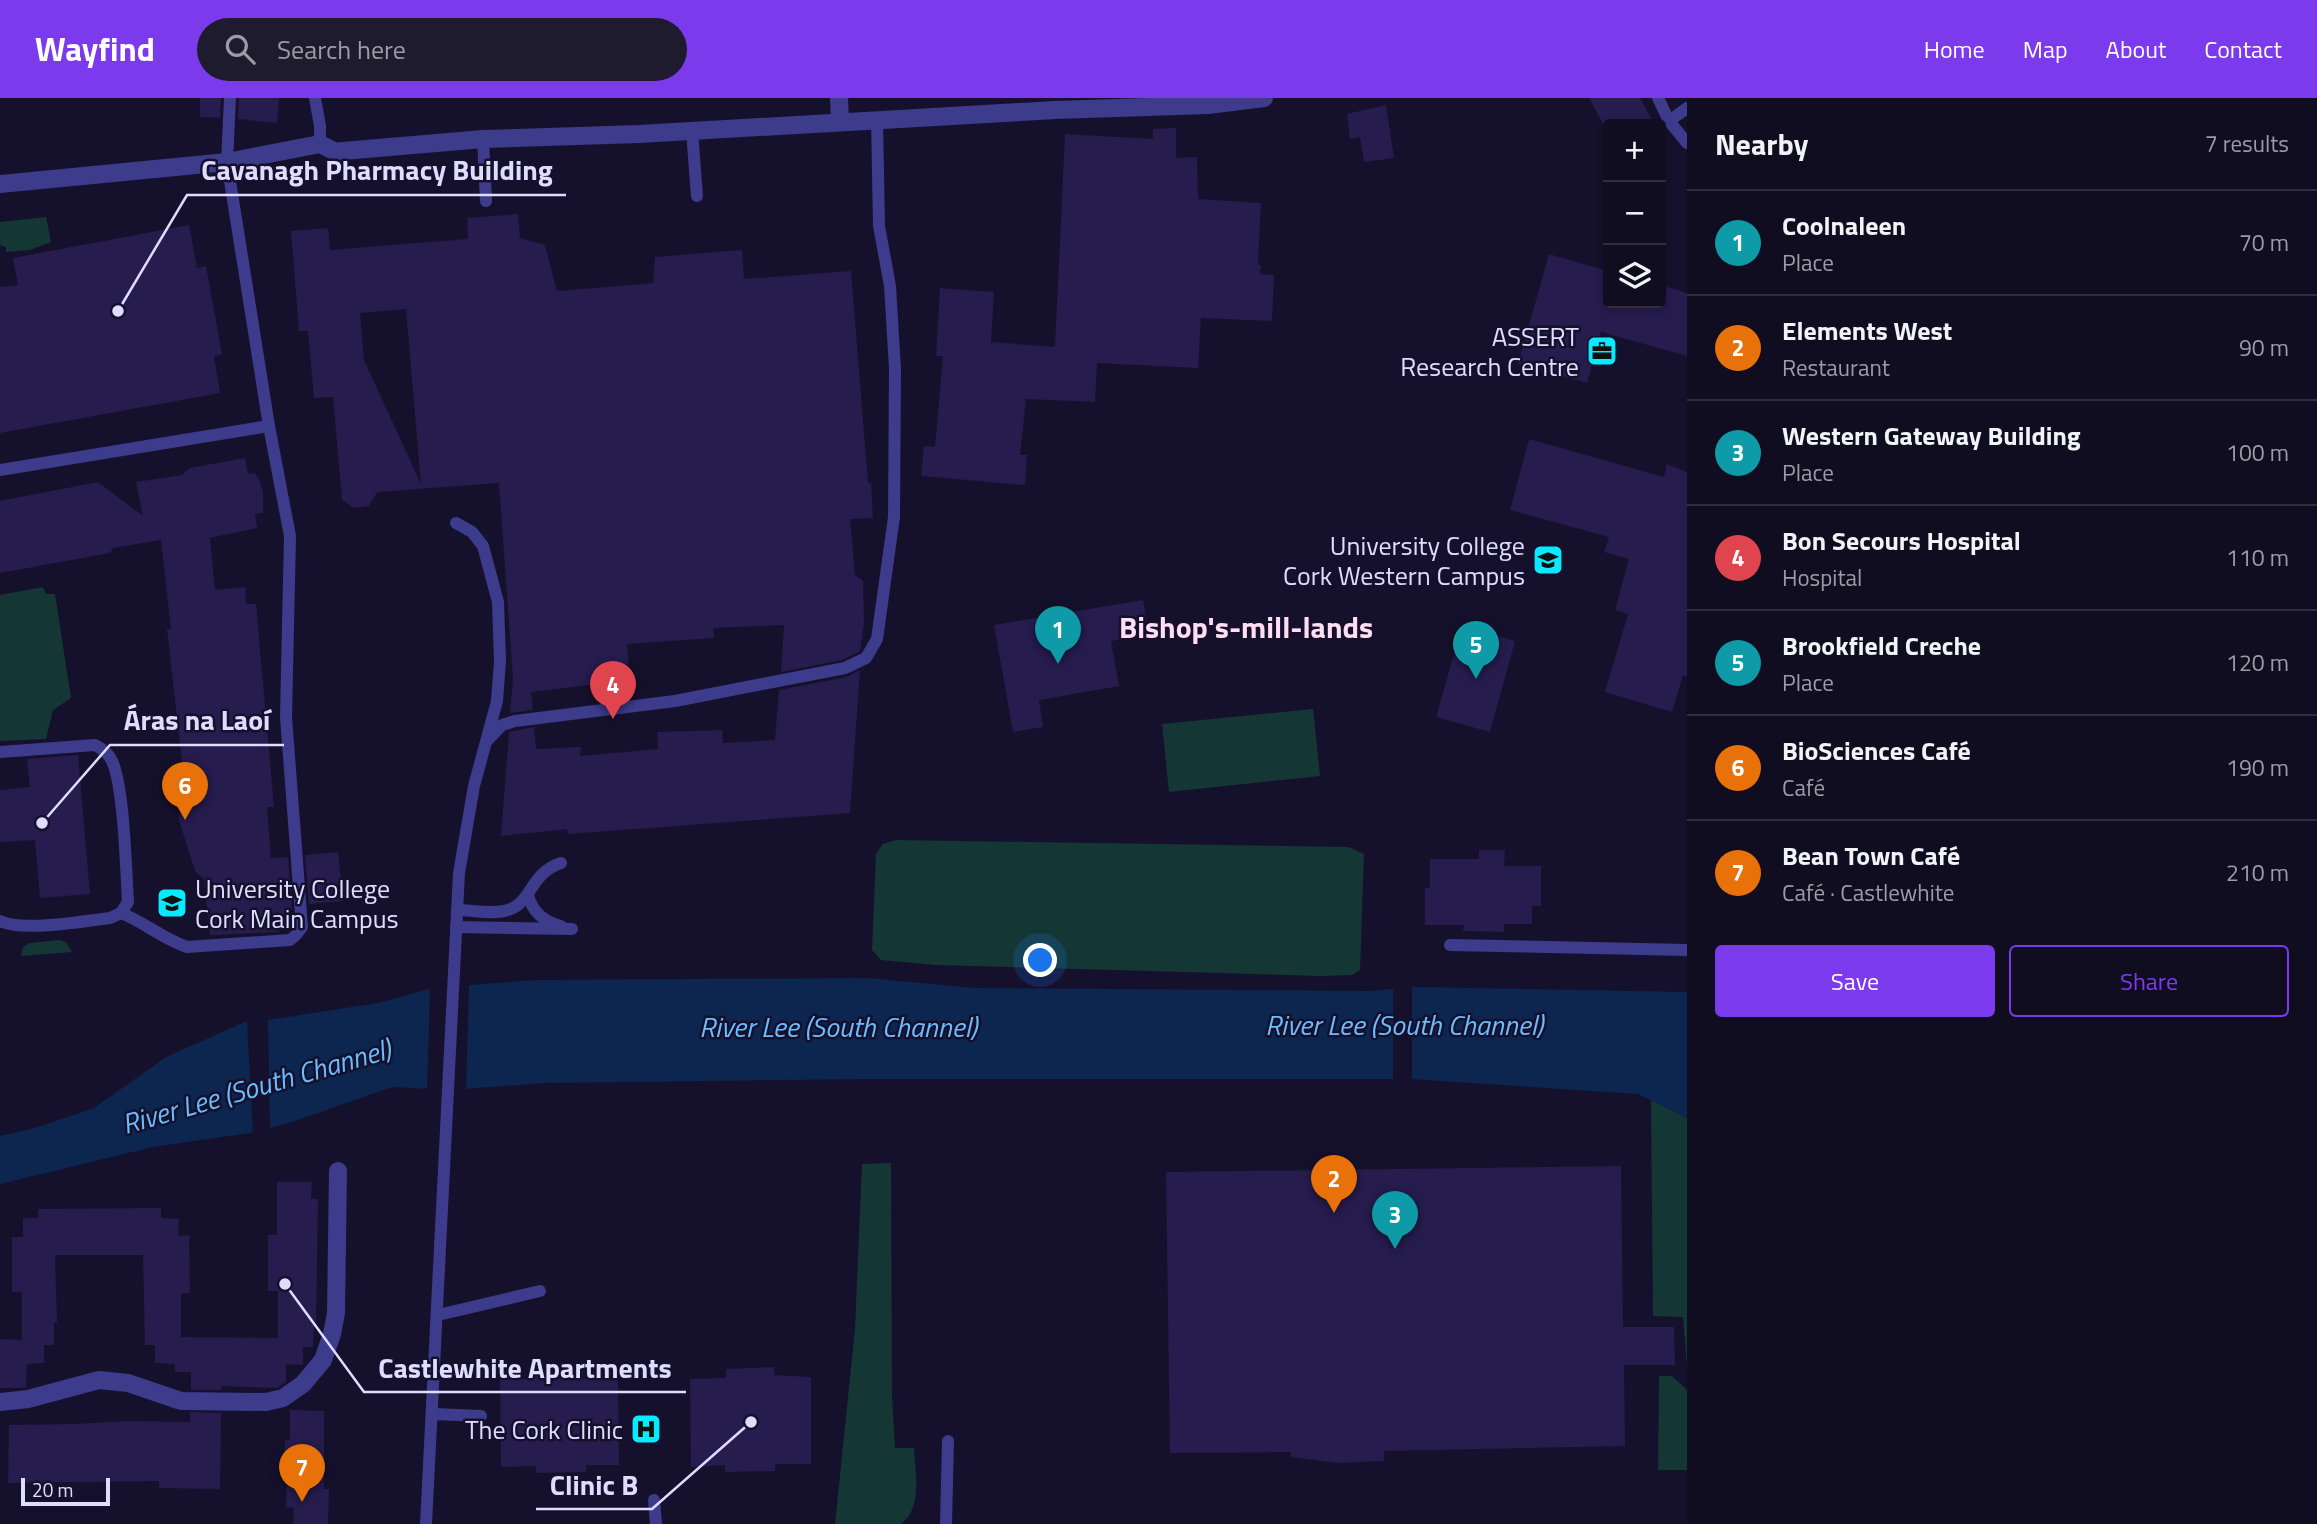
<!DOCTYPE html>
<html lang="en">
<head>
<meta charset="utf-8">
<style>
	:root { --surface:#100d21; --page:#1e1b2e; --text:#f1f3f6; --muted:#9c9ca5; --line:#302d3f; --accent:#7c3aed }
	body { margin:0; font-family:"Titillium Web",sans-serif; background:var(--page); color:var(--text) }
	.controls { position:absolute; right:21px; top:21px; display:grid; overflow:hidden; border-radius:7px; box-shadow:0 4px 10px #0003 }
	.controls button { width:63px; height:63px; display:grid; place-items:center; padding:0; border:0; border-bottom:2px solid var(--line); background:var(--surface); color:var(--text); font:35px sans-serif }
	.scale { position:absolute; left:21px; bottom:18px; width:89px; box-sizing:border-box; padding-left:7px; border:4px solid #e0dcff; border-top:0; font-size:19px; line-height:24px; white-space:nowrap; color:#e0dcff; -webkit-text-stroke:5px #15112c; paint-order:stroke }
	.you { position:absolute; left:1041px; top:863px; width:24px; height:24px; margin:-18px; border:5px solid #fff; border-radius:50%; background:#1a73e8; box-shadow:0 0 0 10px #1a73e833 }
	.badge { display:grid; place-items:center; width:46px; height:46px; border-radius:50%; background:var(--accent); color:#fff; font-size:23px; font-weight:700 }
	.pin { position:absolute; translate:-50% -58px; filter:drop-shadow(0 2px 4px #0008) }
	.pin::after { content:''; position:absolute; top:37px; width:24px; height:21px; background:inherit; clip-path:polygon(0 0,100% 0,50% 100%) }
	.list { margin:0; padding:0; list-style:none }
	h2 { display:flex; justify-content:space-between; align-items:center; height:91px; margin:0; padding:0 28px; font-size:30px }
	h2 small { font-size:23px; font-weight:400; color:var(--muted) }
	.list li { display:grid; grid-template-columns:46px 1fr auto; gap:21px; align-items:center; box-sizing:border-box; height:105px; padding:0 28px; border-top:2px solid var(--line) }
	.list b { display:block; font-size:26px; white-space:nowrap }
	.list p { margin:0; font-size:23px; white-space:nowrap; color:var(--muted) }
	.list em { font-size:23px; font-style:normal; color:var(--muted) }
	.actions { display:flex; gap:14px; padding:21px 28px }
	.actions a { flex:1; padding:16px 0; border:2px solid var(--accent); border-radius:7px; text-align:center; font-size:24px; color:var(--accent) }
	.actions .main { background:var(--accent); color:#fff }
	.icon { flex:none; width:38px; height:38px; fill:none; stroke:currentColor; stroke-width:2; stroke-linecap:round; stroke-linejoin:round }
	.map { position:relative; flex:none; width:1687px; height:1426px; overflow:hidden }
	header { display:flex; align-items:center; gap:42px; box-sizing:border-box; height:98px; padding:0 35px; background:var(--accent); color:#fff }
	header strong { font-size:33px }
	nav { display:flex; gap:38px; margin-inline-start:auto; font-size:24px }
	.search { width:490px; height:63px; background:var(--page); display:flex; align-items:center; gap:18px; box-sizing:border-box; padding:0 24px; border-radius:38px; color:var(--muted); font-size:26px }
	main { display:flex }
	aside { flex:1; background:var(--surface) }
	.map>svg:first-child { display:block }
	.green { fill:#143735 }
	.water { fill:#0c2650 }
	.pier { fill:#15112c }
	.building { fill:#261c4e; fill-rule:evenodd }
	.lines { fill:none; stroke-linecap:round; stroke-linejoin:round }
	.service { stroke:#3d3b8c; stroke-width:12 }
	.minor { stroke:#3d3b8c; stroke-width:18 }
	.tertiary { stroke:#3d3b8c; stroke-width:18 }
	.labels { text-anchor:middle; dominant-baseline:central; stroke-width:5; stroke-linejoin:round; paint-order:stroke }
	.poi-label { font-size:26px; fill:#e0dcff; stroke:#15112c; text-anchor:end }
	.water-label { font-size:28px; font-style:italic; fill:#6abcff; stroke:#15112c }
	.quarter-label { font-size:30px; font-weight:bold; fill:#ffdef4; stroke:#15112c }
	.leader { fill:none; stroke:#e0dcff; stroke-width:2.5 }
	.callout-dot { fill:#e0dcff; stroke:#15112c; stroke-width:2.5 }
	.callout-label { font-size:28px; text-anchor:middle; font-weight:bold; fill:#e0dcff; stroke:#15112c; stroke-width:5; stroke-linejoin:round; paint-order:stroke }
</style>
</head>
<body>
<header>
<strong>Wayfind</strong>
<div class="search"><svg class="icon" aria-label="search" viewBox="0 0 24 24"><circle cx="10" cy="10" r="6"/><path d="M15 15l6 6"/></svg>Search here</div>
<nav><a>Home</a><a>Map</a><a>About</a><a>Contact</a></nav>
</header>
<main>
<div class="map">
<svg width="1687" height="1426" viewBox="0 0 1687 1426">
	<rect width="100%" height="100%" fill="#15112c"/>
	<g class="green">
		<polygon points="46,119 51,144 30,152 6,154 6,149 0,147 0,124"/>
		<polygon points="43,489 46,496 55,496 71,600 53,612 46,641 0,643 0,497"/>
		<polygon points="1313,611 1320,678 1169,694 1162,626"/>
		<polygon points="896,742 1348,749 1364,756 1360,872 1352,877 1321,878 936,867 881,862 872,852 876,756 883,746"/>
		<polygon points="59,842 66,844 72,854 21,858 23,849 30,845"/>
		<polygon points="1651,1002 1687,1020 1687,1268 1683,1219 1653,1218"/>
		<path d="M891,1065L892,1298L895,1350H914C915,1373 923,1410 901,1426H835L855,1231L862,1066Z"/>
		<polygon points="1659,1278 1672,1278 1687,1292 1687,1372 1658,1372"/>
	</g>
	<polygon class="water" points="867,880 975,890 1371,893 1412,889 1687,894 1687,1020 1638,996 1412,981 864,981 545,985 450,992 392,989 289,1025 250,1035 153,1049 0,1086 0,1038 35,1030 94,1010 166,959 247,923 268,922 378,905 430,891 453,892 469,887 536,882"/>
	<g class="pier">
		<polygon points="1412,886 1412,984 1393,984 1393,888"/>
		<polygon points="469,887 466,994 427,994 430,891 453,892"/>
		<polygon points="268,922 270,1033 253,1038 247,923"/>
	</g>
	<g class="building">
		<polygon points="200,0 221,0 220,20 200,19"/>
		<polygon points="239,0 279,0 277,25 238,21"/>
		<polygon points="1589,0 1640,0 1654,26 1603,26"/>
		<polygon points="1386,7 1394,60 1364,64 1360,39 1350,41 1347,16"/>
		<polygon points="1176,30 1176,60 1197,59 1198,101 1261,105 1258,167 1261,167 1260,176 1274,177 1272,223 1201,220 1198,270 1097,265 1095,304 1026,301 1020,357 1027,357 1025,387 921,378 924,348 935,349 943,258 936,258 940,190 994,194 991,244 1055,249 1065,36 1153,41 1153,31"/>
		<path d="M518,116L520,140L545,147L557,193L653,185L655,159L742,152L744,181L851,173L868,385H871L873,420L850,421L855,477L863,483L864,526L860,553L842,562L781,574L784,527L713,530L714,540L627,546L629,565L606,573V585L531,594L533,612L510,615L513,581L499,385L377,394L369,408L354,410L342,402L333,299L314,300L308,233H299L291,133L328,130L330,152L468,141L467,120ZM406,211L421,386L364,262L360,215Z"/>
		<polygon points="189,127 197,170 206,168 222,256 214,258 220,295 0,335 0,189 18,187 13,160"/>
		<polygon points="1549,156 1608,173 1608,205 1661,205 1661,187 1687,195 1687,258 1601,234 1587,285 1518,266"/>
		<polygon points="1529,341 1664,379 1667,366 1687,374 1687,578 1683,577 1672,614 1605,594 1628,516 1615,512 1629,461 1604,454 1609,439 1510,412"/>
		<polygon points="245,360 248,376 255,375 260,383 263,394 263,415 255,416 257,430 210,440 215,492 245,489 246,506 256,506 274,709 267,709 271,760 288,759 292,811 278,826 279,834 210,837 204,781 195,773 178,719 187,708 167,531 171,531 161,442 113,450 110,455 0,475 0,403 98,384 143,418 136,384 182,377 190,370"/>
		<polygon points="1143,502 1149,537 1111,543 1119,588 1039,602 1043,629 1013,634 994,527"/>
		<polygon points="1462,528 1515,543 1490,634 1436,619"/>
		<polygon points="860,572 850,715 568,736 567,731 501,738 509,634 534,629 536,651 581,649 580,658 658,651 657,634 722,632 723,645 775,642 779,592 847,579"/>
		<polygon points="78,657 90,796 40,800 35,742 0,744 0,692 30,689 27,661"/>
		<polygon points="1479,752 1505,752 1504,768 1541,768 1541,808 1532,808 1532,826 1504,826 1504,834 1463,833 1464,827 1425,827 1425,790 1430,790 1430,761 1479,761"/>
		<polygon points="338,754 343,803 309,806 305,757"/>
		<polygon points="1621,1068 1623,1229 1674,1229 1675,1267 1624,1267 1625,1348 1384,1353 1384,1363 1337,1365 1291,1359 1291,1354 1170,1355 1166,1074"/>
		<polygon points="277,1084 312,1084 311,1101 318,1101 316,1224 314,1224 313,1249 303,1249 303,1267 286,1266 286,1284 277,1290 221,1288 221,1292 191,1292 191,1274 175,1274 175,1266 155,1265 155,1247 145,1247 143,1157 55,1157 57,1224 54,1225 54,1247 44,1247 44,1265 27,1266 26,1290 0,1290 0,1241 22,1242 22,1194 12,1194 12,1139 23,1139 23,1120 38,1120 38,1111 161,1110 161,1120 179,1121 178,1138 189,1137 190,1195 181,1195 181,1239 278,1240 278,1193 268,1193 268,1137 277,1137"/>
		<polygon points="774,1269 774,1277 811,1279 811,1366 775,1366 775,1373 725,1374 725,1367 691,1369 690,1281 726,1280 726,1271"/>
		<polygon points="583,1272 583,1281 618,1281 619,1367 586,1367 586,1374 536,1375 536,1368 501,1369 500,1281 534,1281 534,1273"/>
		<polygon points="290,1312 324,1313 324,1391 329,1391 328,1426 293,1426 294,1410 286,1409 287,1370 285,1370 285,1342 290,1342"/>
		<polygon points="190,1314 221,1315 220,1391 159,1390 159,1383 8,1385 9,1327 75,1326 127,1323 190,1324"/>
	</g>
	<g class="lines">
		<g class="service">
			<polyline points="315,0 320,28 320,46"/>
			<polyline points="1658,0 1669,23 1687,45"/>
			<polyline points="1669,23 1687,10"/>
			<polyline points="692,33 697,98"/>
			<polyline points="483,41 486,103"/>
			<polyline points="0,372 269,328 227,64 230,0"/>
			<polyline points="487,643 502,627 515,623 675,603 845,570 866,560 877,541 894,419 895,271 890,188 879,128 877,21"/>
			<path d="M0,654L95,647C102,651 107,654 111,661C124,684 126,773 128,804L121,815L110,820C85,823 21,834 0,823"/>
			<path d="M528,797C532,813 544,824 561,828"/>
			<path d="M457,812C472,812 493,817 508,812C532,805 530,775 561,765"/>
			<path d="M121,815C144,824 163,841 187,849L290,842L296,837L302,829L286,619L290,438L269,328"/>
			<polyline points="456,829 572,831"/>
			<polyline points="1450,847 1687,852"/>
			<polyline points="438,1217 540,1193"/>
			<polyline points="433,1316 481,1318"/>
			<polyline points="654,1402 656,1426"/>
			<polyline points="426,1426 459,775 474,688 497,603 500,563 498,504 483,448 472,434 456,425"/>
			<polyline points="946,1426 948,1343"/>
		</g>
		<g class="minor">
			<polyline points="839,0 840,23"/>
			<polyline points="0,1304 28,1301 99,1282 128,1285 181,1303 266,1304 283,1300 303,1286 323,1262 332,1236 336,1215 338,1073"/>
		</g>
		<polyline class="tertiary" points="0,86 227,64 320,46 336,54 343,53 483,41 639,36 1055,12 1208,7 1264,0"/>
	</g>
	<defs>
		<g id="office-square" transform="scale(1.575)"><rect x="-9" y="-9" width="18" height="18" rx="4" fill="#08eaff" stroke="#15112c"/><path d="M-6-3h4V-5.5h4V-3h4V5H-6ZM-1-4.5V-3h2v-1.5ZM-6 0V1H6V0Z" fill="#111"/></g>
		<g id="university-square" transform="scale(1.575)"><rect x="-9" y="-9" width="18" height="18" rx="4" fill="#08eaff" stroke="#15112c"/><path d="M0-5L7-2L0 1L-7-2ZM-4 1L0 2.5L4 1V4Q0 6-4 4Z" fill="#111"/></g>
		<g id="hospital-square" transform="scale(1.575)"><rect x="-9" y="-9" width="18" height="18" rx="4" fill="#08eaff" stroke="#15112c"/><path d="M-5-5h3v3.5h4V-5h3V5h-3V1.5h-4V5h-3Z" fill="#111"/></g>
	</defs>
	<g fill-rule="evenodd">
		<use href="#office-square" x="1602" y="253"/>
		<use href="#university-square" x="1548" y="462"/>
		<use href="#university-square" x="172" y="805"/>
		<use href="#hospital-square" x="646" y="1331"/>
	</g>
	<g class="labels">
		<g class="poi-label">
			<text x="1579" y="238">ASSERT<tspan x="1579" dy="30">Research Centre</tspan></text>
			<text x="1525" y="447">University College<tspan x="1525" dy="30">Cork Western Campus</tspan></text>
			<text x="195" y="790" text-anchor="start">University College<tspan x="195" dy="30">Cork Main Campus</tspan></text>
			<text x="623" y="1331">The Cork Clinic</text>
		</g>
		<g class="water-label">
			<text x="1404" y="926">River Lee (South Channel)</text>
			<text x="838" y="928">River Lee (South Channel)</text>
			<text transform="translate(256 988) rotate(-16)">River Lee (South Channel)</text>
		</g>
		<g class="quarter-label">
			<text x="1246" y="529">Bishop's-mill-lands</text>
		</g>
	</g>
	<path class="leader" d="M118 213L187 97H566M42 725L110 647H284M285 1186L364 1294H686M751 1324L652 1411H536"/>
	<g class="callout-dot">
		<circle cx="118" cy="213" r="7"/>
		<circle cx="42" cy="725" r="7"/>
		<circle cx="285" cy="1186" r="7"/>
		<circle cx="751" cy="1324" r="7"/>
	</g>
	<g class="callout-label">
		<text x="377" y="82">Cavanagh Pharmacy Building</text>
		<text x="197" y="632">Áras na Laoí</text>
		<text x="525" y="1280">Castlewhite Apartments</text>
		<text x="594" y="1397">Clinic B</text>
	</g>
</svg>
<div class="controls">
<button>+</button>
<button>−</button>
<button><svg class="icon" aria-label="layers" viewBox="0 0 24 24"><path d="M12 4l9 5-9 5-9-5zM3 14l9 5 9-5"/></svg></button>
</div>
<div class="scale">20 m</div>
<div class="you"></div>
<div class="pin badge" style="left:1058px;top:566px;background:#0f9aa8">1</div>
<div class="pin badge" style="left:1334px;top:1115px;background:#e8710a">2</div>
<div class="pin badge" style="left:1395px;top:1151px;background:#0f9aa8">3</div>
<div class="pin badge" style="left:613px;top:621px;background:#e0444e">4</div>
<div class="pin badge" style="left:1476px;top:581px;background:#0f9aa8">5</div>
<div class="pin badge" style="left:185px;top:722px;background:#e8710a">6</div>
<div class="pin badge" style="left:302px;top:1404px;background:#e8710a">7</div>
</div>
<aside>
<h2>Nearby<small>7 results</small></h2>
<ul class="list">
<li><span class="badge" style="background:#0f9aa8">1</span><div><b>Coolnaleen</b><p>Place</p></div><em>70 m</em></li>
<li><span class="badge" style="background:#e8710a">2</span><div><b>Elements West</b><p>Restaurant</p></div><em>90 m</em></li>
<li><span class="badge" style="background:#0f9aa8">3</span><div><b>Western Gateway Building</b><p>Place</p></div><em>100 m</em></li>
<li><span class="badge" style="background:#e0444e">4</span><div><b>Bon Secours Hospital</b><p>Hospital</p></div><em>110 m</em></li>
<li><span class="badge" style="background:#0f9aa8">5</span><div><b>Brookfield Creche</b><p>Place</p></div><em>120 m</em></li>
<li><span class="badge" style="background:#e8710a">6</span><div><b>BioSciences Café</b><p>Café</p></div><em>190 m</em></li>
<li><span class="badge" style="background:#e8710a">7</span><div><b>Bean Town Café</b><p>Café · Castlewhite</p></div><em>210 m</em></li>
</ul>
<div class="actions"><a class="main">Save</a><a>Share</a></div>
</aside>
</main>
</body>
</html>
